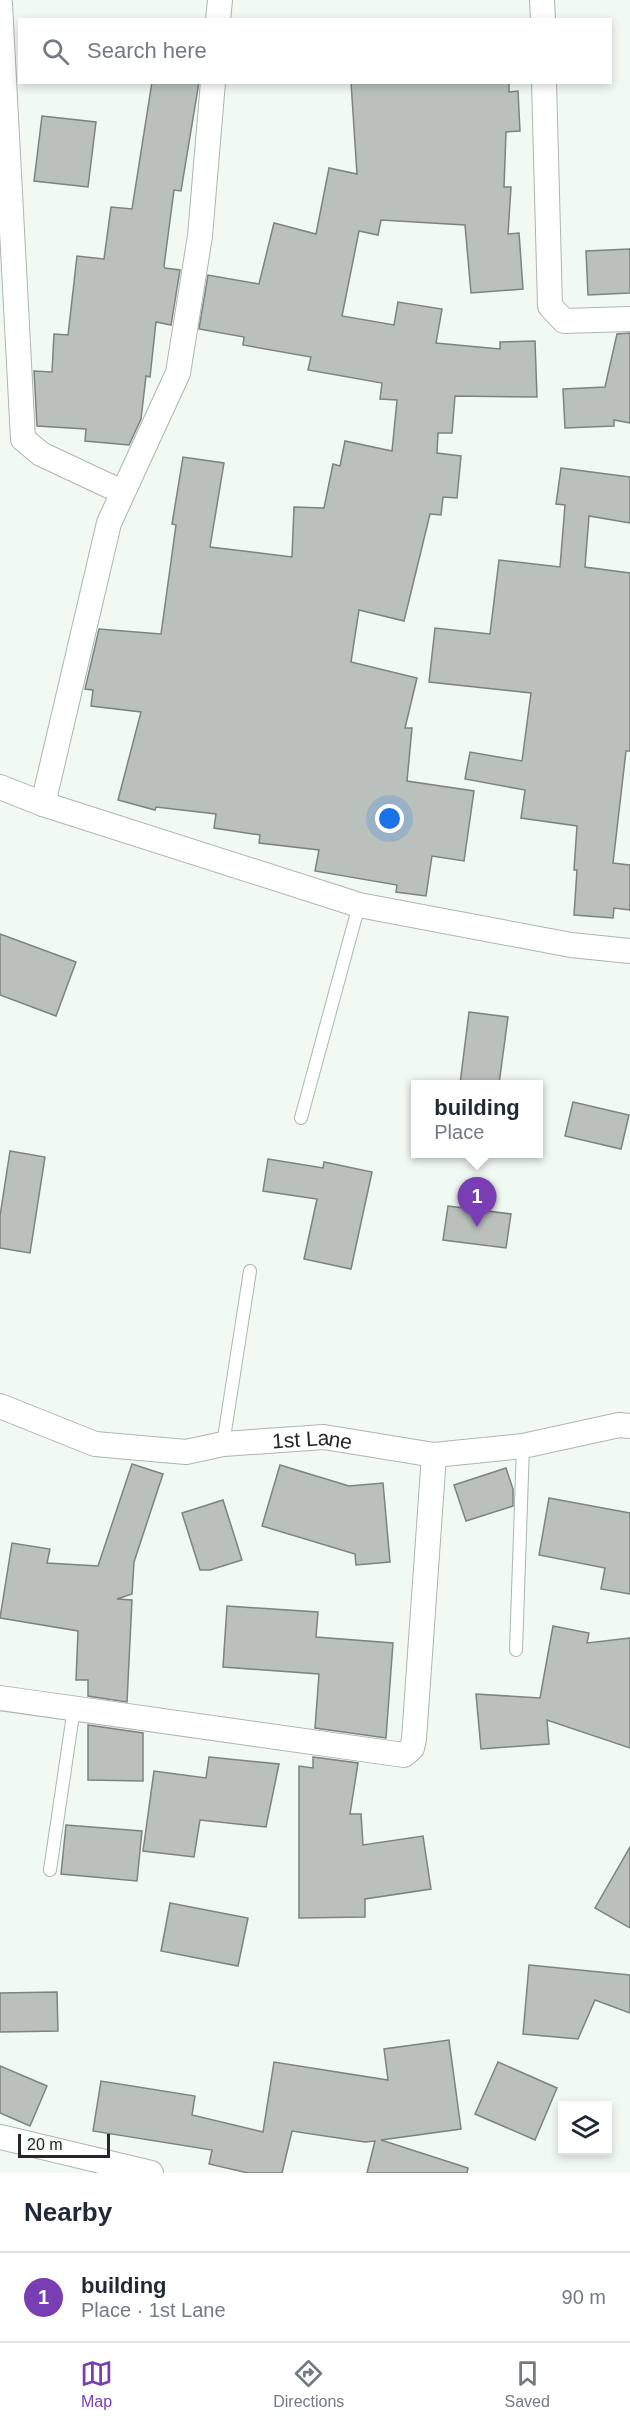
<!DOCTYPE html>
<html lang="en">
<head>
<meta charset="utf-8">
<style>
	:root { --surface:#fff; --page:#f2f2f3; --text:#1f2937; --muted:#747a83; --line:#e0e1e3; --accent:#793eb4 }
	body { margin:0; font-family:Arial,sans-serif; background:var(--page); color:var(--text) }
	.controls { position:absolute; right:18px; bottom:18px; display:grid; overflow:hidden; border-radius:0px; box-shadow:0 3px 9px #0003 }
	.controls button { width:54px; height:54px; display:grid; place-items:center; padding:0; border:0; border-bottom:2px solid var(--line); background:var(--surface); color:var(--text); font:30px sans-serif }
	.scale { position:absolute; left:18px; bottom:15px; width:92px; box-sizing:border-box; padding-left:6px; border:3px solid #242725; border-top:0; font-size:16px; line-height:21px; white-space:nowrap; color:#242725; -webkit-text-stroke:4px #f1f9f3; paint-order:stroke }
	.you { position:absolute; left:390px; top:819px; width:21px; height:21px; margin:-15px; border:4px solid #fff; border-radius:50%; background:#1a73e8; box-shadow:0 0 0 9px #1a73e833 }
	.badge { display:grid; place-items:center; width:39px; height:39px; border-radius:50%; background:var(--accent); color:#fff; font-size:20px; font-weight:700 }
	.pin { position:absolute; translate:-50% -50px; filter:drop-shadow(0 2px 3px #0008) }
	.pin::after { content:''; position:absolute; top:32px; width:21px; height:18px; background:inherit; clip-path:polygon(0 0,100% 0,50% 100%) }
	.popup { position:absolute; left:411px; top:1080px; width:132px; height:78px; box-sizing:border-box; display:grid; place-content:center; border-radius:0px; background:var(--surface); filter:drop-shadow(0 2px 4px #0005); font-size:20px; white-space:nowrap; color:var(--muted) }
	.popup b { font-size:22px; color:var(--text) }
	.popup::after { content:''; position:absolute; left:50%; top:100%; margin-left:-12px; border:12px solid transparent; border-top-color:var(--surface) }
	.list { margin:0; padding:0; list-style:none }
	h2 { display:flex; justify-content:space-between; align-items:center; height:78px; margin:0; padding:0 24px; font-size:26px }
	h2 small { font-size:20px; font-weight:400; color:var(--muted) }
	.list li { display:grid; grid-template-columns:39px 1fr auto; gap:18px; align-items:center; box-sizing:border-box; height:90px; padding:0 24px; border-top:2px solid var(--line) }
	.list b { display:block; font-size:22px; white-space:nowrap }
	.list p { margin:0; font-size:20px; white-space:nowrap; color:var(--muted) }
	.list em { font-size:20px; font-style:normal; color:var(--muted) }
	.icon { flex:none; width:33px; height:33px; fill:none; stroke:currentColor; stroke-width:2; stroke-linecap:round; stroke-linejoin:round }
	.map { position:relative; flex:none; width:630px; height:2173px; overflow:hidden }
	.search { position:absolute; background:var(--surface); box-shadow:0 3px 9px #0003; left:18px; right:18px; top:18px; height:66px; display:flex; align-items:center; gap:15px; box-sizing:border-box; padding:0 21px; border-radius:0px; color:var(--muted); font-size:22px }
	.sheet { height:168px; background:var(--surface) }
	nav { display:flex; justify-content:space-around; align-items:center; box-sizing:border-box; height:84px; border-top:2px solid var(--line); background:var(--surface); font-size:16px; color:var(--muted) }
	nav a { display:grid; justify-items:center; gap:3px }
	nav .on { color:var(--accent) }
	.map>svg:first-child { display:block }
	.building { fill:#bac1bc; stroke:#7d837e; stroke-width:1.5 }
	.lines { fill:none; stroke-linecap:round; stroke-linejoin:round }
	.lane-casing { stroke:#aeb5b0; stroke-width:14 }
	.street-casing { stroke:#aeb5b0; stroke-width:26 }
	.lane { stroke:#fff; stroke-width:12 }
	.street { stroke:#fff; stroke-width:24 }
	.labels { text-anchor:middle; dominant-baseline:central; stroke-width:5; stroke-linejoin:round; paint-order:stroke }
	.street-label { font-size:21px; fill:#242725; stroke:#f1f9f3 }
</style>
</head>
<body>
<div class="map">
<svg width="630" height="2173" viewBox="0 0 630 2173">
	<rect width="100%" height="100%" fill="#f1f9f3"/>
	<g class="building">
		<polygon points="152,82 199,82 181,191 174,190 164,266 165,268 180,270 171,325 156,322 150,377 146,376 141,419 129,445 85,441 86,429 37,426 34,371 52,372 54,334 68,335 77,256 104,259 111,207 132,209"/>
		<polygon points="351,82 509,82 509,92 518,91 520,131 506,132 504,187 511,187 508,234 519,233 523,289 471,293 465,225 381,220 378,235 359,231 342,316 394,325 398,302 442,309 436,343 500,349 500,342 535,341 537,397 455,396 452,433 438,433 437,453 461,456 457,498 443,497 441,515 430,514 404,621 359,610 351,662 417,678 405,728 412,728 407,781 474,791 464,861 432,856 426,896 396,892 397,885 315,871 319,850 259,843 260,835 214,828 216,814 156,807 155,810 118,800 141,712 91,706 93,690 85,689 99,629 161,634 176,525 172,524 183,457 224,463 210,547 292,557 294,507 324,508 333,464 340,466 345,441 392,451 397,400 380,399 382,383 308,370 311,357 243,345 244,337 199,329 208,275 259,284 274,223 316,234 329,168 357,174"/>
		<polygon points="42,116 96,122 88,187 34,181"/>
		<polygon points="630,249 630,293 588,295 586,251"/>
		<polygon points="630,333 630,423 614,420 614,426 565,428 563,389 605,387 617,334"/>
		<polygon points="561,468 630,477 630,523 589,516 585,567 630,573 630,751 626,751 613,863 630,865 630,910 614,908 613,918 574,915 577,870 574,870 577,826 521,818 525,790 465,779 470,752 522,761 531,693 429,682 435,628 490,634 499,560 560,567 565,505 556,504"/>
		<polygon points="0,934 76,962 56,1016 0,995"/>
		<polygon points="469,1012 508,1017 499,1084 460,1084"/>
		<polygon points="573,1102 629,1115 621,1149 565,1136"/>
		<polygon points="10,1151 45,1157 30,1253 0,1248 0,1216"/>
		<polygon points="268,1159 323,1168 324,1162 372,1172 351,1269 304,1259 317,1199 263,1191"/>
		<polygon points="448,1206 511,1214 506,1248 443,1240"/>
		<polygon points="132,1464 163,1474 134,1562 132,1594 117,1599 132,1600 127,1702 88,1696 88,1680 76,1680 78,1631 0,1618 12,1543 50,1549 47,1563 98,1566"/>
		<polygon points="280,1465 349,1486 383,1483 390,1562 356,1565 355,1554 262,1526"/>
		<polygon points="506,1468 513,1489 513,1506 466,1521 454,1485"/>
		<polygon points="549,1498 630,1513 630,1594 601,1589 605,1568 539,1555"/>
		<polygon points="223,1500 242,1560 210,1570 200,1570 182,1513"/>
		<polygon points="227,1606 318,1612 316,1637 393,1643 386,1738 315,1728 319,1674 223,1667"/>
		<polygon points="553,1626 589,1633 587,1643 630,1638 630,1748 547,1720 549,1744 481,1749 476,1694 540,1698"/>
		<polygon points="88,1725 143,1733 143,1781 88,1780"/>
		<polygon points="209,1757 279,1764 266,1827 200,1820 194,1857 143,1851 154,1771 206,1778"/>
		<polygon points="313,1757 358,1763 350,1814 361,1814 363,1845 423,1836 431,1889 365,1899 365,1917 299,1918 299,1766 313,1768"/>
		<polygon points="66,1825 142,1831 137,1881 61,1874"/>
		<polygon points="630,1847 630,1928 595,1908"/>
		<polygon points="170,1903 248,1918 238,1966 161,1951"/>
		<polygon points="529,1965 630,1975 630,2013 595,2000 578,2039 523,2034"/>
		<polygon points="57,1992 58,2031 0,2032 0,1993"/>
		<polygon points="449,2040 461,2129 381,2140 468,2168 467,2173 367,2173 375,2141 365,2142 292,2131 282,2173 248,2173 209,2164 212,2150 93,2131 101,2081 195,2096 192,2115 263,2132 274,2062 388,2080 384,2049"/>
		<polygon points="498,2062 557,2088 535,2140 475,2114"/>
		<polygon points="0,2066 47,2086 30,2126 0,2113"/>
	</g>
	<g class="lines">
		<g class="lane-casing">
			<g id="lane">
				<polyline points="301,1118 359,905"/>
				<polyline points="223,1444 250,1271"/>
				<polyline points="516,1650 523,1446"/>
				<polyline points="50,1870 74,1708"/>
			</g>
		</g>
		<g class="street-casing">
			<g id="street">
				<polyline points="542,0 543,20"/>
				<polyline points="0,4 23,439 41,454 122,492"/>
				<polyline points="218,20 220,0"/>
				<polyline points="544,82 550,306 564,321 630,319"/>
				<polyline points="0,787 43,804 359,905 571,945 630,951"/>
				<polyline points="43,804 109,523 178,373 200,236 213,82"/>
				<path id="s1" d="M0,1406L95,1444L186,1452L223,1444L324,1437L434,1455L523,1446L619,1425L630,1426"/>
				<polyline points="0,1698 404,1755 412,1748 414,1739 434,1455"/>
				<polyline points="0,2137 151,2173"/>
			</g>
		</g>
		<use href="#lane" class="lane"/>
		<use href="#street" class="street"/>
	</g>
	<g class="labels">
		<g class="street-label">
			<text stroke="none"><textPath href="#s1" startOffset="321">1st Lane</textPath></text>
		</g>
	</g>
</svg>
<div class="controls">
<button><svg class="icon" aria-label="layers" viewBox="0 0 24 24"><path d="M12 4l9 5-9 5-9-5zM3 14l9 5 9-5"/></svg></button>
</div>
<div class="scale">20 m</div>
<div class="you"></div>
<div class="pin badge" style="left:477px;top:1227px">1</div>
<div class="popup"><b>building</b>Place</div>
<div class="search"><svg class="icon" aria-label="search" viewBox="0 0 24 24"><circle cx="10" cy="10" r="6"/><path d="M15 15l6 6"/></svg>Search here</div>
</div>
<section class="sheet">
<h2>Nearby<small></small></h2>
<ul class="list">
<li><span class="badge">1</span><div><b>building</b><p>Place · 1st Lane</p></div><em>90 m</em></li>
</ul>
</section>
<nav>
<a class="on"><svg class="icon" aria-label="map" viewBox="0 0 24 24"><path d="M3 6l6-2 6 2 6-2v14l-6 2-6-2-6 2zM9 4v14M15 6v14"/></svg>Map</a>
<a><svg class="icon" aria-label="directions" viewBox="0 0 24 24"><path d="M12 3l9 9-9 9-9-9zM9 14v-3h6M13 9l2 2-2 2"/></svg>Directions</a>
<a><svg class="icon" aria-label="saved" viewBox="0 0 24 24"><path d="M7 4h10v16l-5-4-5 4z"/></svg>Saved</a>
</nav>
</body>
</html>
